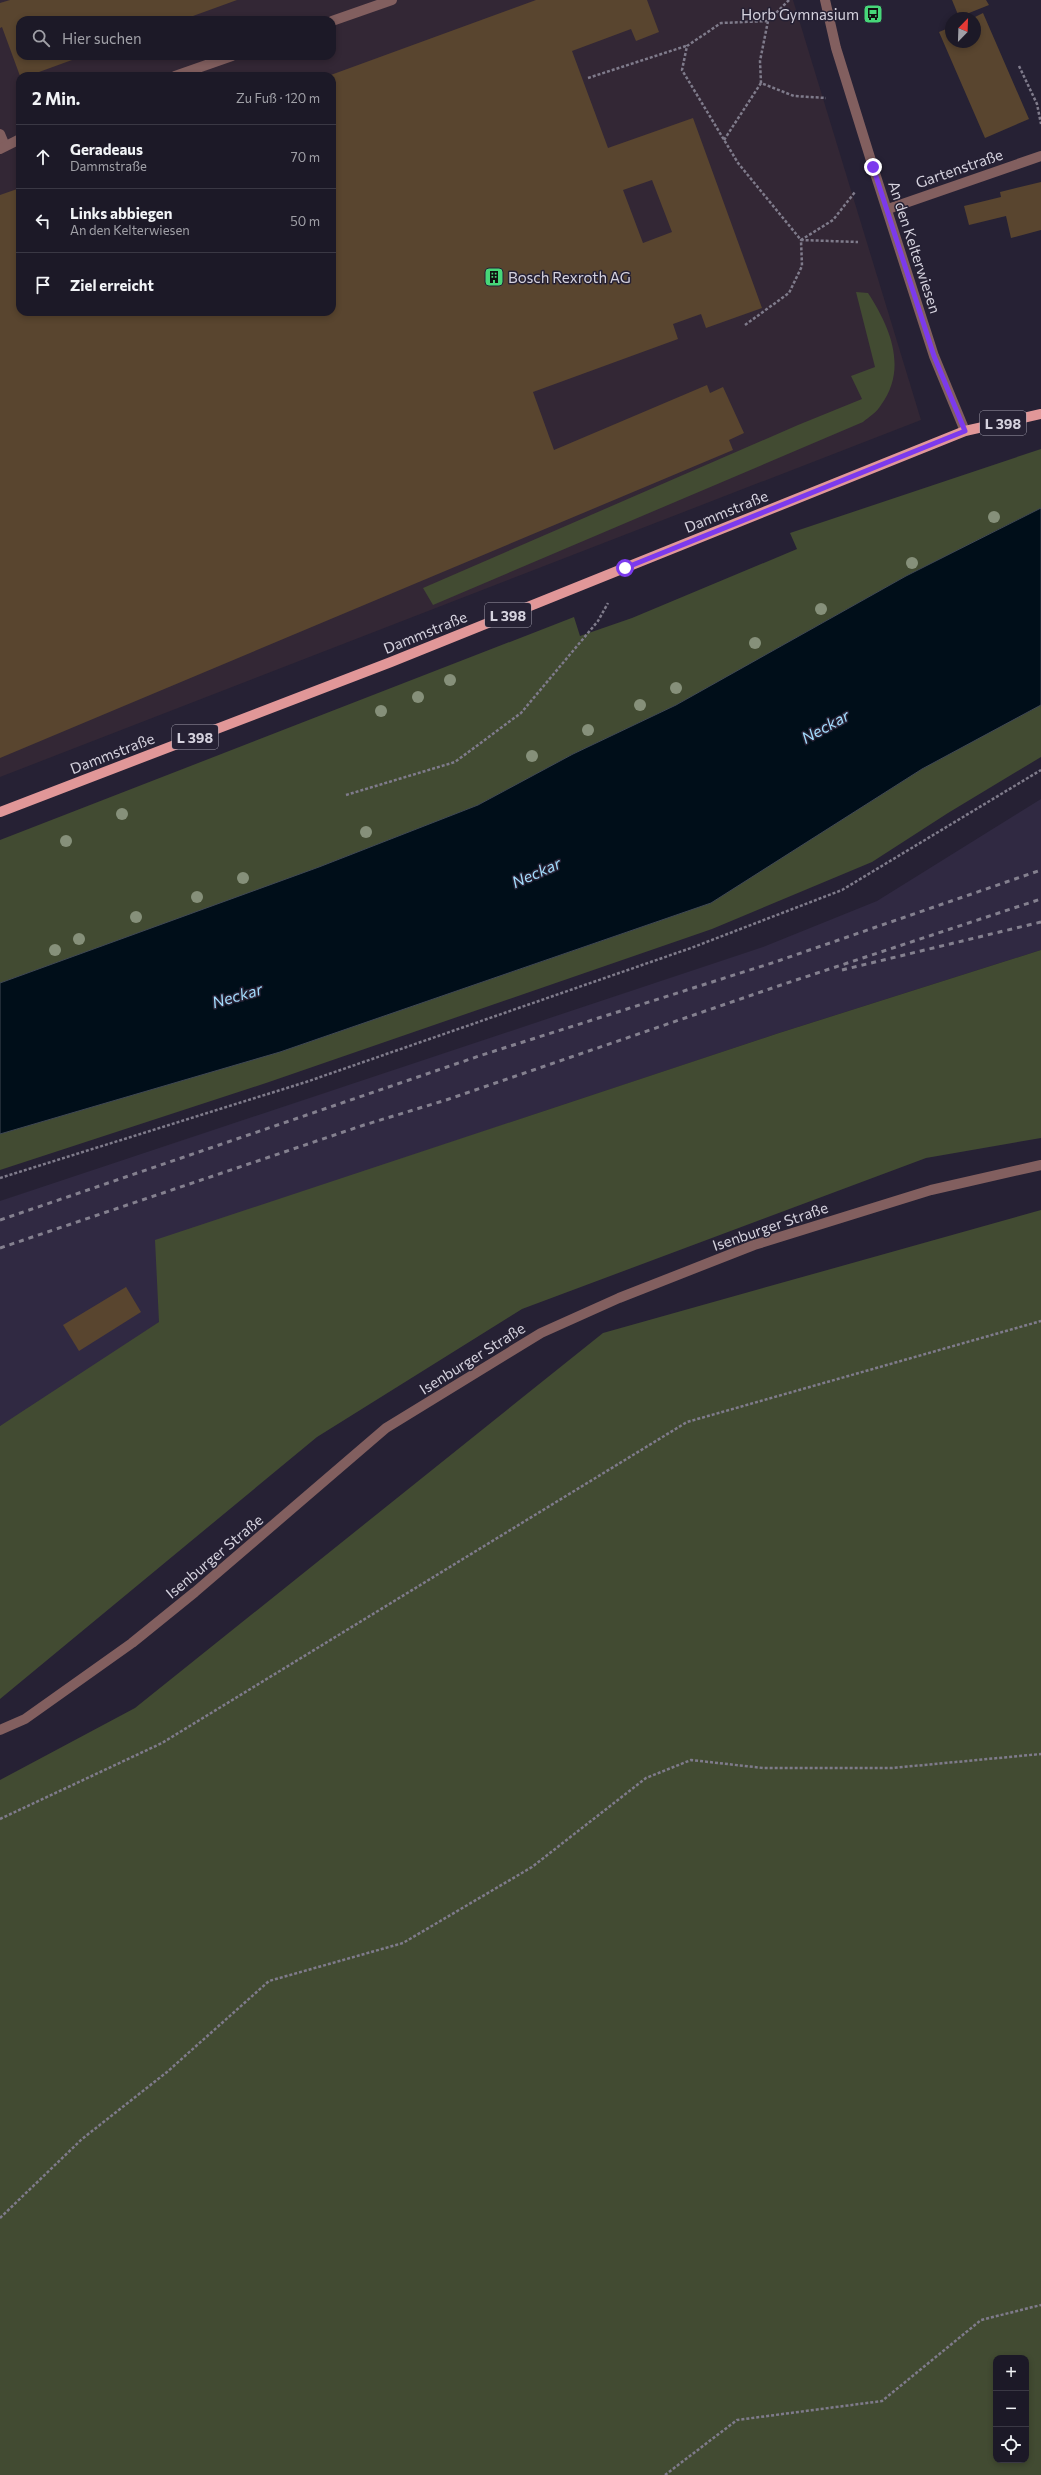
<!DOCTYPE html>
<html lang="de">
<head>
<meta charset="utf-8">
<style>
	:root { --surface:#1c1927; --page:#25222f; --text:#f1f3f6; --muted:#a0a0a7; --line:#3a3844 }
	body { margin:0; font-family:Commissioner,sans-serif; background:var(--page); color:var(--text) }
	.controls { position:absolute; right:12px; bottom:12px; display:grid; overflow:hidden; border-radius:8px; box-shadow:0 2px 6px #0003 }
	.controls button { width:36px; height:36px; display:grid; place-items:center; padding:0; border:0; border-bottom:1px solid var(--line); background:var(--surface); color:var(--text); font:20px sans-serif }
	.compass { position:absolute; left:945px; top:12px; width:36px; height:36px; border-radius:50%; background:var(--surface); box-shadow:0 2px 6px #0003; rotate:23deg }
	.stop { position:absolute; width:12px; height:12px; margin:-9px; border:3px solid #7c3aed; border-radius:50%; background:#fff }
	.stop.end { background:#7c3aed; border-color:#fff; box-shadow:0 1px 4px #0008 }
	.list { margin:0; padding:0; list-style:none }
	h2 { display:flex; justify-content:space-between; align-items:center; height:52px; margin:0; padding:0 16px; font-size:17px }
	h2 small { font-size:13px; font-weight:400; color:var(--muted) }
	.list li { display:grid; grid-template-columns:26px 1fr auto; gap:12px; align-items:center; box-sizing:border-box; height:64px; padding:0 16px; border-top:1px solid var(--line) }
	.list b { display:block; font-size:15px; white-space:nowrap }
	.list p { margin:0; font-size:13px; white-space:nowrap; color:var(--muted) }
	.list em { font-size:13px; font-style:normal; color:var(--muted) }
	.icon { flex:none; width:22px; height:22px; fill:none; stroke:currentColor; stroke-width:2; stroke-linecap:round; stroke-linejoin:round }
	.map { position:relative; flex:none; width:1041px; height:2475px; overflow:hidden }
	.search { position:absolute; background:var(--surface); box-shadow:0 2px 6px #0003; left:16px; top:16px; width:320px; height:44px; display:flex; align-items:center; gap:10px; box-sizing:border-box; padding:0 14px; border-radius:12px; color:var(--muted); font-size:15px }
	.panel { position:absolute; background:var(--surface); box-shadow:0 2px 6px #0003; left:16px; top:72px; width:320px; height:244px; border-radius:12px }
	.map>svg:first-child { display:block }
	.industrial { fill:#332735; fill-rule:evenodd }
	.built { fill:#302942 }
	.green { fill:#424b32; fill-rule:evenodd }
	.water { fill:#000e19; stroke:#404954 }
	.building { fill:#59452f; fill-rule:evenodd }
	.lines { fill:none; stroke-linecap:round; stroke-linejoin:round }
	.path { stroke:#7f7b8b; stroke-width:2.5; stroke-dasharray:3 2; stroke-linecap:butt }
	.minor { stroke:#825f5f; stroke-width:10 }
	.major { stroke:#e19798; stroke-width:10 }
	.rail { stroke:#84808f; stroke-width:3; stroke-dasharray:5 5; stroke-linecap:butt }
	.tree { fill:#86907a }
	.route { stroke:#7c3aed; stroke-width:5 }
	.labels { text-anchor:middle; dominant-baseline:central; stroke-width:3; stroke-linejoin:round; paint-order:stroke }
	.shield { fill:#262134; stroke:#a09dab; stroke-width:1 }
	.shield-label { font-size:14px; font-weight:bold; fill:#d5d2de }
	.poi-label { font-size:15px; fill:#d5d2de; stroke:#262134; text-anchor:end }
	.street-label { font-size:15px; fill:#d5d2de; stroke:#262134 }
	.water-label { font-size:16px; font-style:italic; fill:#a3dcfd; stroke:#262134 }
</style>
</head>
<body>
<div class="map">
<svg width="1041" height="2475" viewBox="0 0 1041 2475">
	<rect width="100%" height="100%" fill="#262134"/>
	<path class="industrial" d="M0,0H793L921,420L0,777ZM20,20H332V56H20ZM20,76H332V312H20Z"/>
	<polygon class="built" points="1041,799 1041,950 776,1034 404,1158 38,1404 0,1426 0,1201 763,947 877,901"/>
	<g class="green">
		<path d="M856,292L868,293C890,327 908,368 881,405C877,412 869,417 863,422L433,605L423,588L798,425L862,399L851,376L875,367Z"/>
		<polygon points="1041,449 1041,508 906,576 676,705 573,754 478,805 319,867 0,983 0,840 574,617 580,636 632,618 797,549 790,533"/>
		<polygon points="1041,705 1041,757 948,813 872,862 712,929 269,1082 0,1170 0,1134 280,1052 711,903 922,769"/>
		<polygon points="1041,950 1041,1138 926,1158 522,1309 317,1437 0,1699 0,1426 159,1322 155,1240 776,1034"/>
		<path d="M1041,1210V2475H0V1780L135,1708L603,1333ZM996,2358H1026V2460H996Z"/>
	</g>
	<polygon class="water" points="1041,508 1041,705 922,769 711,903 280,1052 0,1134 0,983 319,867 478,805 573,754 676,705 906,576"/>
	<g class="building">
		<polygon points="10,0 237,0 182,20 20,20 20,56 83,56 28,76 20,76 2,27 0,28 0,3"/>
		<path d="M536,0H647L659,32L636,41L631,29L572,51L608,148L693,118L762,308L706,328L701,314L673,324L678,339L533,392L554,450L707,385L710,393L723,387L744,433L729,440L733,450L0,758V195L20,188V312H332V76H328ZM652,180L672,232L643,243L623,190Z"/>
		<polygon points="952,0 986,0 989,5 959,17"/>
		<polygon points="983,13 1029,119 985,138 939,32 951,27 951,42 975,42 975,17"/>
		<polygon points="1041,182 1041,230 1011,238 1006,216 969,225 964,206 1001,197 1000,192"/>
		<polygon points="126,1287 141,1312 79,1351 63,1325"/>
	</g>
	<g class="lines">
		<g class="path">
			<polyline points="789,0 768,21 721,23 687,46 682,70 738,163 801,240 858,242"/>
			<polyline points="768,21 760,61 761,83 794,96 826,98"/>
			<polyline points="1019,66 1037,104 1041,124"/>
			<polyline points="588,78 686,46"/>
			<polyline points="724,140 761,83"/>
			<polyline points="745,325 789,293 802,266 801,240 833,220 855,192"/>
			<polyline points="346,795 455,762 521,713 598,621 608,603"/>
			<polyline points="0,1178 306,1082 691,948 842,890 1041,770"/>
			<polyline points="0,1819 162,1743 687,1422 1041,1321"/>
			<polyline points="0,2218 82,2139 167,2072 269,1981 403,1943 532,1867 646,1778 691,1760 763,1768 892,1768 1041,1754"/>
			<polyline points="665,2475 737,2420 882,2401 981,2320 1041,2305"/>
		</g>
		<g class="minor">
			<polyline points="825,0 836,48 873,167 934,356 965,431"/>
			<polyline points="332,21 392,0"/>
			<polyline points="175,76 232,56"/>
			<polyline points="0,134 5,146"/>
			<polyline points="0,149 20,139"/>
			<polyline points="888,209 1041,156"/>
			<polyline points="0,1730 25,1719 132,1643 195,1592 386,1428 541,1333 619,1298 754,1245 931,1190 1041,1165"/>
		</g>
		<polyline class="major" points="0,812 391,662 965,431 1041,414"/>
		<g class="rail">
			<polyline points="842,970 1041,922"/>
			<polyline points="0,1220 482,1055 775,962 1041,870"/>
			<polyline points="0,1248 364,1125 446,1100 784,984 1041,899"/>
		</g>
	</g>
	<g class="tree">
		<circle cx="994" cy="517" r="6"/>
		<circle cx="912" cy="563" r="6"/>
		<circle cx="821" cy="609" r="6"/>
		<circle cx="755" cy="643" r="6"/>
		<circle cx="450" cy="680" r="6"/>
		<circle cx="676" cy="688" r="6"/>
		<circle cx="418" cy="697" r="6"/>
		<circle cx="640" cy="705" r="6"/>
		<circle cx="381" cy="711" r="6"/>
		<circle cx="588" cy="730" r="6"/>
		<circle cx="532" cy="756" r="6"/>
		<circle cx="122" cy="814" r="6"/>
		<circle cx="366" cy="832" r="6"/>
		<circle cx="66" cy="841" r="6"/>
		<circle cx="243" cy="878" r="6"/>
		<circle cx="197" cy="897" r="6"/>
		<circle cx="136" cy="917" r="6"/>
		<circle cx="79" cy="939" r="6"/>
		<circle cx="55" cy="950" r="6"/>
	</g>
	<g class="lines">
		<polyline class="route" points="625,568 965,431 934,356 873,167"/>
	</g>
	<defs>
		<g id="bus-square" transform="scale(1)"><rect x="-9" y="-9" width="18" height="18" rx="4" fill="#47d779" stroke="#262134"/><path d="M-5-6H5V4H4V6H2V4H-2V6H-4V4H-5ZM-3.5-4V0h7V-4ZM-3.5 1.2v1.5H-2V1.2ZM2 1.2v1.5H3.5V1.2Z" fill="#111"/></g>
		<g id="building-square" transform="scale(1)"><rect x="-9" y="-9" width="18" height="18" rx="4" fill="#47d779" stroke="#262134"/><path d="M-4-6H4V6H1V3H-1V6H-4ZM-2.5-4.3h1.7v1.8h-1.7ZM.8-4.3h1.7v1.8H.8ZM-2.5-1h1.7V.8h-1.7ZM.8-1h1.7V.8H.8Z" fill="#111"/></g>
	</defs>
	<g fill-rule="evenodd">
		<use href="#bus-square" x="873" y="14"/>
		<use href="#building-square" x="494" y="277"/>
	</g>
	<g class="labels">
		<g class="shield">
			<rect x="980" y="411" width="46" height="24" rx="3"/>
			<rect x="485" y="603" width="46" height="24" rx="3"/>
			<rect x="172" y="725" width="46" height="24" rx="3"/>
		</g>
		<g class="shield-label">
			<text x="1003" y="423">L 398</text>
			<text x="508" y="615">L 398</text>
			<text x="195" y="737">L 398</text>
		</g>
		<g class="poi-label">
			<text x="859" y="14">Horb Gymnasium</text>
			<text x="508" y="277" text-anchor="start">Bosch Rexroth AG</text>
		</g>
		<g class="street-label">
			<text transform="translate(959 168) rotate(-19)">Gartenstraße</text>
			<text transform="translate(915 247) rotate(72)">An den Kelterwiesen</text>
			<text transform="translate(726 511) rotate(-22)">Dammstraße</text>
			<text transform="translate(425 632) rotate(-22)">Dammstraße</text>
			<text transform="translate(112 753) rotate(-21)">Dammstraße</text>
			<text transform="translate(770 1226) rotate(-19)">Isenburger Straße</text>
			<text transform="translate(472 1358) rotate(-32)">Isenburger Straße</text>
			<text transform="translate(214 1556) rotate(-40)">Isenburger Straße</text>
		</g>
		<g class="water-label">
			<text transform="translate(825 726) rotate(-29)">Neckar</text>
			<text transform="translate(536 872) rotate(-24)">Neckar</text>
			<text transform="translate(237 995) rotate(-16)">Neckar</text>
		</g>
	</g>
</svg>
<div class="controls">
<button>+</button>
<button>−</button>
<button><svg class="icon" aria-label="locate" viewBox="0 0 24 24"><circle cx="12" cy="12" r="6"/><path d="M12 2v4M12 18v4M2 12h4M18 12h4"/></svg></button>
</div>
<svg class="compass" viewBox="-18 -18 36 36"><path d="M0-13l5 13h-10z" fill="#e53935"/><path d="M0 13l5-13h-10z" fill="#a0a0a7"/></svg>
<div class="stop" style="left:625px;top:568px"></div>
<div class="stop end" style="left:873px;top:167px"></div>
<div class="search"><svg class="icon" aria-label="search" viewBox="0 0 24 24"><circle cx="10" cy="10" r="6"/><path d="M15 15l6 6"/></svg>Hier suchen</div>
<section class="panel">
<h2>2 Min.<small>Zu Fuß · 120 m</small></h2>
<ul class="list">
<li><svg class="icon" aria-label="ahead" viewBox="0 0 24 24"><path d="M12 20V5M6 11l6-6 6 6"/></svg><div><b>Geradeaus</b><p>Dammstraße</p></div><em>70 m</em></li>
<li><svg class="icon" aria-label="left" viewBox="0 0 24 24"><path d="M17 20v-9H6M10 6l-5 5 5 5"/></svg><div><b>Links abbiegen</b><p>An den Kelterwiesen</p></div><em>50 m</em></li>
<li><svg class="icon" aria-label="arrive" viewBox="0 0 24 24"><path d="M6 21V4h12l-3 4 3 4H6"/></svg><div><b>Ziel erreicht</b></div></li>
</ul>
</section>
</div>
</body>
</html>
